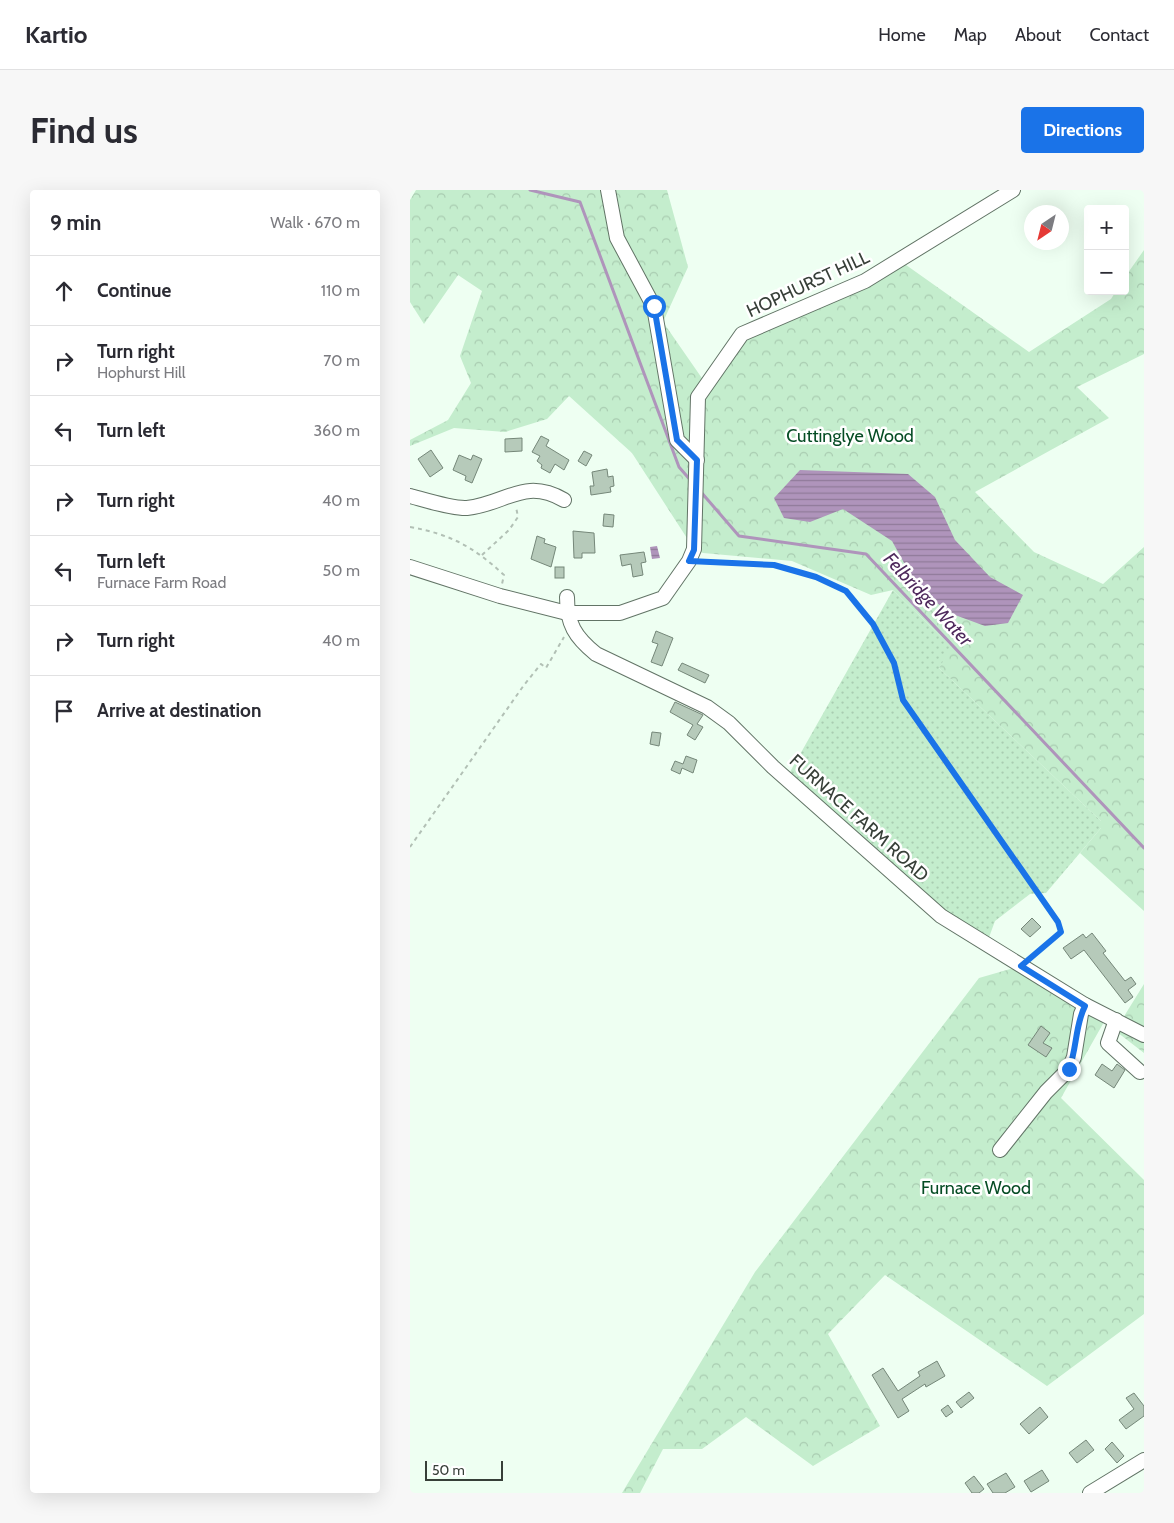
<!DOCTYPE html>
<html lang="en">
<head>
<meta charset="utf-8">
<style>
	:root { --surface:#fff; --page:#f7f7f7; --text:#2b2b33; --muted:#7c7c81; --line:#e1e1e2; --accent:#1a73e8 }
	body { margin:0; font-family:Cabin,sans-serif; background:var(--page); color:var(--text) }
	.controls { position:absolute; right:15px; top:15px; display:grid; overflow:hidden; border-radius:5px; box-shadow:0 5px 20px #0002 }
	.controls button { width:45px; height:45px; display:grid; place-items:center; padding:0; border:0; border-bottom:1px solid var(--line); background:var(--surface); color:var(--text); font:25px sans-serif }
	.compass { position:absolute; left:614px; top:15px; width:45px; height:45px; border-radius:50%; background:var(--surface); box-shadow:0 5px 20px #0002; rotate:215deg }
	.scale { position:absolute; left:15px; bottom:12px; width:78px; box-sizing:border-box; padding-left:5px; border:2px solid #373f38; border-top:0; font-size:14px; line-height:18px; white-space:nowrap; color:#373f38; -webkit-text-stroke:4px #fff; paint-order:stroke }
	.stop { position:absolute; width:15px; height:15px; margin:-11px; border:4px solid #1a73e8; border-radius:50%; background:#fff }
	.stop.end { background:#1a73e8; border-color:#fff; box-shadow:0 1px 5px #0008 }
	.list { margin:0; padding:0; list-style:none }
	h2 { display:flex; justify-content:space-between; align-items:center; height:65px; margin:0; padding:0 20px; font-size:21px }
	h2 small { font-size:16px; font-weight:400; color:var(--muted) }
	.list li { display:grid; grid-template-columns:32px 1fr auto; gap:15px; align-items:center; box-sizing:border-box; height:70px; padding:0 20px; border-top:1px solid var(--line) }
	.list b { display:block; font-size:19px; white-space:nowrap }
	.list p { margin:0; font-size:16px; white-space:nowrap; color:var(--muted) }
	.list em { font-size:16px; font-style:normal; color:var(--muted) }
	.icon { flex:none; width:28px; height:28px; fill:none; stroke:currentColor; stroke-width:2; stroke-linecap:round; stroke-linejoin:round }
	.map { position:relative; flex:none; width:734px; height:1303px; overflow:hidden; border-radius:5px }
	header { display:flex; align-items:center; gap:30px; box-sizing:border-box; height:70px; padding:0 25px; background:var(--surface); border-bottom:1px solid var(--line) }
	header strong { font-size:24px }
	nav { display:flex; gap:28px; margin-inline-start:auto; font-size:18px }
	.intro { display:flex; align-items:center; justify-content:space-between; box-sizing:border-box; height:120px; padding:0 30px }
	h1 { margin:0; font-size:35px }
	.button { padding:12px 22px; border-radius:5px; background:var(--accent); color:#fff; font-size:18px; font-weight:700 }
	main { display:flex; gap:30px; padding:0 30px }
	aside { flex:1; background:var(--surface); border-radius:5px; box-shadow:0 5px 20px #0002 }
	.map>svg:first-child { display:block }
	.grass { fill:url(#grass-dots) }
	.forest { fill:url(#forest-crowns) }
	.water { fill:url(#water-rules) }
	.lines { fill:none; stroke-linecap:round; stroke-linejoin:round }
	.stream { stroke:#af94bb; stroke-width:3 }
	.building { fill:#b6caba; stroke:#758779 }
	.minor-casing { stroke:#627466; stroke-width:16 }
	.path { stroke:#b2c0b5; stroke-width:2; stroke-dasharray:4 4; stroke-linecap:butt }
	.minor { stroke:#fff; stroke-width:14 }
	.route { stroke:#1a73e8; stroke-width:6 }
	.labels { text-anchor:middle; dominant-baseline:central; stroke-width:5; stroke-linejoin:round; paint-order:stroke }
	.street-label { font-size:18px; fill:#373f38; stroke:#fff }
	.park-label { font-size:18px; fill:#054c24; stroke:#fff }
	.water-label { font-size:19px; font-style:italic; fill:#4e295c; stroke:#fff }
</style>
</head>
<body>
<header>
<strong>Kartio</strong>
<nav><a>Home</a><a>Map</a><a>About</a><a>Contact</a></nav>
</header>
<div class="intro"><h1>Find us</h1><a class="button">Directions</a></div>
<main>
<aside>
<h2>9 min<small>Walk · 670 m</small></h2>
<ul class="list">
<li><svg class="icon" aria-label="ahead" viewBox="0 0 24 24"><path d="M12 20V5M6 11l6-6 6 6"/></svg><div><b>Continue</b></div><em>110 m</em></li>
<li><svg class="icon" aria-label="right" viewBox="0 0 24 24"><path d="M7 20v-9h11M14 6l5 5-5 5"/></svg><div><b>Turn right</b><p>Hophurst Hill</p></div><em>70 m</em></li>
<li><svg class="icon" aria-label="left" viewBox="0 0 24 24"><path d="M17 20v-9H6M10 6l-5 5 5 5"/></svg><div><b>Turn left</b></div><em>360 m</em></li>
<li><svg class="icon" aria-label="right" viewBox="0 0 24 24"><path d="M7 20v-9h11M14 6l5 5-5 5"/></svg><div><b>Turn right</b></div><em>40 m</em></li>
<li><svg class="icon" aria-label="left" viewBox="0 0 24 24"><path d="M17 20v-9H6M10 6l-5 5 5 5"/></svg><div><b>Turn left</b><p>Furnace Farm Road</p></div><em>50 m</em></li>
<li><svg class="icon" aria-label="right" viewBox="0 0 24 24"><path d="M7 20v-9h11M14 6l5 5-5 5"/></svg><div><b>Turn right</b></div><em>40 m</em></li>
<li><svg class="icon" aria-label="arrive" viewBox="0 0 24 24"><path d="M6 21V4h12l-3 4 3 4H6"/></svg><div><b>Arrive at destination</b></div></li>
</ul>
</aside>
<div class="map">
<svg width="734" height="1303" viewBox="0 0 734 1303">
	<defs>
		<pattern id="grass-dots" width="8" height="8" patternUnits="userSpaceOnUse" patternTransform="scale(1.25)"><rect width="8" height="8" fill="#c4edcd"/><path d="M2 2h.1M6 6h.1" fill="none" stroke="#a9ccb1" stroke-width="1.8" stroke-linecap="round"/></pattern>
		<pattern id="forest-crowns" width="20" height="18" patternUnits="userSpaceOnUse" patternTransform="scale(1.25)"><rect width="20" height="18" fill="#c4edcd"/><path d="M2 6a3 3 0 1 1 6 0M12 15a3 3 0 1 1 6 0" fill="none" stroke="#a9ccb1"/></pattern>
		<pattern id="water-rules" width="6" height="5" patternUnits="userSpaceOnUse" patternTransform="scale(1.25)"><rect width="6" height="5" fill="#af94bb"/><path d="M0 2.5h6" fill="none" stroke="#8f7a99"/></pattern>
	</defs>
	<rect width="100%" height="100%" fill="#eefff2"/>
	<polygon class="grass" points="483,400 543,458 529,478 691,631 691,638 636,703 620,704 585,731 578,750 533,720 380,582"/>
	<g class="forest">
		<polygon points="6,0 257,0 278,77 253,132 296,194 332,144 489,70 619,162 701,109 706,101 715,101 715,87 734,60 734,164 667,197 699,228 565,302 624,362 693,394 734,357 734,721 670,663 691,638 691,631 529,478 542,457 483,400 461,405 382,371 293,363 284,359 222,263 159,206 137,229 95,242 44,238 0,256 0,250 38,230 61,193 50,166 72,101 48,85 14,134 0,112 0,10"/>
		<polygon points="611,776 713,828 734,794 734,863 694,832 651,908 734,990 734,1124 637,1196 475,1085 418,1144 470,1236 403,1276 336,1227 292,1259 253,1259 230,1303 212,1303 345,1082 569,788"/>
	</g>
	<g class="water">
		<polygon points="390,280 498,284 525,307 545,350 580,387 613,405 598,433 575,436 545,425 510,402 482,351 433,319 400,332 374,328 364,308"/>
		<polygon points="247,356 250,368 242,369 240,357"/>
	</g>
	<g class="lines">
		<g class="stream">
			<polyline points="120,0 170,12 269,277 282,292"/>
			<polyline points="291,302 329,346 456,364 734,658"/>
		</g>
	</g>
	<g class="building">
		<polygon points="131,246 139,250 136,256 159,270 154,280 145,274 140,283 131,278 132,275 127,271 130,266 122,262"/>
		<polygon points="112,248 112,261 95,262 95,249"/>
		<polygon points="21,260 33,278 20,287 8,269"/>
		<polygon points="174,261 182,265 176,276 168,271"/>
		<polygon points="49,265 61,270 63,265 72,269 62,293 55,290 56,286 43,280"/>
		<polygon points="197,279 198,287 203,286 204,296 200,297 201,302 181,305 180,296 184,296 182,282"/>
		<polygon points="194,324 204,325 203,337 193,336"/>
		<polygon points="163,341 184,343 185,363 172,363 172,368 164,368"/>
		<polygon points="127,346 135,349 134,353 146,357 141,377 121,369"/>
		<polygon points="234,362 236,372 231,373 233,385 223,387 221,374 212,376 210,365"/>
		<rect x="145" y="377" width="9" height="11"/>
		<polygon points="246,441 263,448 252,476 241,472 248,454 242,452"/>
		<polygon points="272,473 299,485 295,493 268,480"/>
		<polygon points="265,512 293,525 287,534 293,537 285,550 277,545 283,535 260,522"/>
		<polygon points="242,542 251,543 249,556 240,554"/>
		<polygon points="276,566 287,570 283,583 272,578 270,584 261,580 265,571 273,574"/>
		<polygon points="622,728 631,737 620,747 611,739"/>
		<polygon points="682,743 696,761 693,763 715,791 721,787 726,794 718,800 723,807 715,813 674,760 661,769 653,758 673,744 676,748"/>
		<polygon points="631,836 640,843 633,853 642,858 636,867 618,855"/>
		<polygon points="692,874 702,881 707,874 715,880 704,898 685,885"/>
		<polygon points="527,1171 535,1186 516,1197 515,1194 492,1209 499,1221 488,1228 462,1185 473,1178 488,1201 510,1186 508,1182"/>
		<polygon points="559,1202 564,1208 551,1218 546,1212"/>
		<polygon points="724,1203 734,1216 734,1226 716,1239 709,1230 724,1219 716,1208"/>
		<polygon points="538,1215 543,1222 536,1227 531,1220"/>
		<polygon points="630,1217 638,1227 619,1244 610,1234"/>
		<polygon points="676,1250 684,1260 667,1273 659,1263"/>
		<polygon points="702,1252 714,1266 707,1273 695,1259"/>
		<polygon points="632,1280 639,1291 621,1302 614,1291"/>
		<polygon points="596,1283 605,1297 595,1303 583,1303 577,1294"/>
		<polygon points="564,1286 574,1299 569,1303 562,1303 555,1293"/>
	</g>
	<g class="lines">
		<g class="minor-casing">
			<g id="minor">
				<polyline points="198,0 207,48 244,117 267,250 287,270"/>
				<path d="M0,306C15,310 43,319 57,318C96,314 114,287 154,310"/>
				<polyline points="0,377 90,406 157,423 210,423 253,408 279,371 284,359 288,207 332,144 455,91 603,0"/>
				<path d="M157,407C157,434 165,447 186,464L297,517L319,533L363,577L531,726L675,815L734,845"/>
				<polyline points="706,830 698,853 730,882"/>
				<polyline points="590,960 636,902 659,879 664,867 671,824 675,815"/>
				<polyline points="680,1303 734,1270"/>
			</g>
		</g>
		<g class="path">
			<path d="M0,337C40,344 64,357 94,385L92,394"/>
			<polyline points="72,365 99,340 108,327 106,317"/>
			<polyline points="292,372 364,375 407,387 436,401 463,434 484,473 493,510 648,732 651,742 621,769"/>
			<polyline points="0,657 114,495 131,474 136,478 154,447"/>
		</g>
		<use href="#minor" class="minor"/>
	</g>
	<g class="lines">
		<path class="route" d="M244,116L267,250L287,270L284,360L279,371L364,375L406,387L436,401L463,434L484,473L493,510L648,732L651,742L611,776L675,816C665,835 667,859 659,879"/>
	</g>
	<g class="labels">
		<g class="street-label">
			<text transform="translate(398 94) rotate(-25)">HOPHURST HILL</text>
			<text transform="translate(449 628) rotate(42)">FURNACE FARM ROAD</text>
		</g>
		<g class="park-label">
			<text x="440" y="246">Cuttinglye Wood</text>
			<text x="566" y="998">Furnace Wood</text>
		</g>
		<g class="water-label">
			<text transform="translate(518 409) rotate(47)">Felbridge Water</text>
		</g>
	</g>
</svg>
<div class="controls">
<button>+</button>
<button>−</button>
</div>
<svg class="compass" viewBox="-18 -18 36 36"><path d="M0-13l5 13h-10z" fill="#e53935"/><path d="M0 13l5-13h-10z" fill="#7c7c81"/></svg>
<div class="scale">50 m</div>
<div class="stop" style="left:244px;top:116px"></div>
<div class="stop end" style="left:659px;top:879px"></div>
</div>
</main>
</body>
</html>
